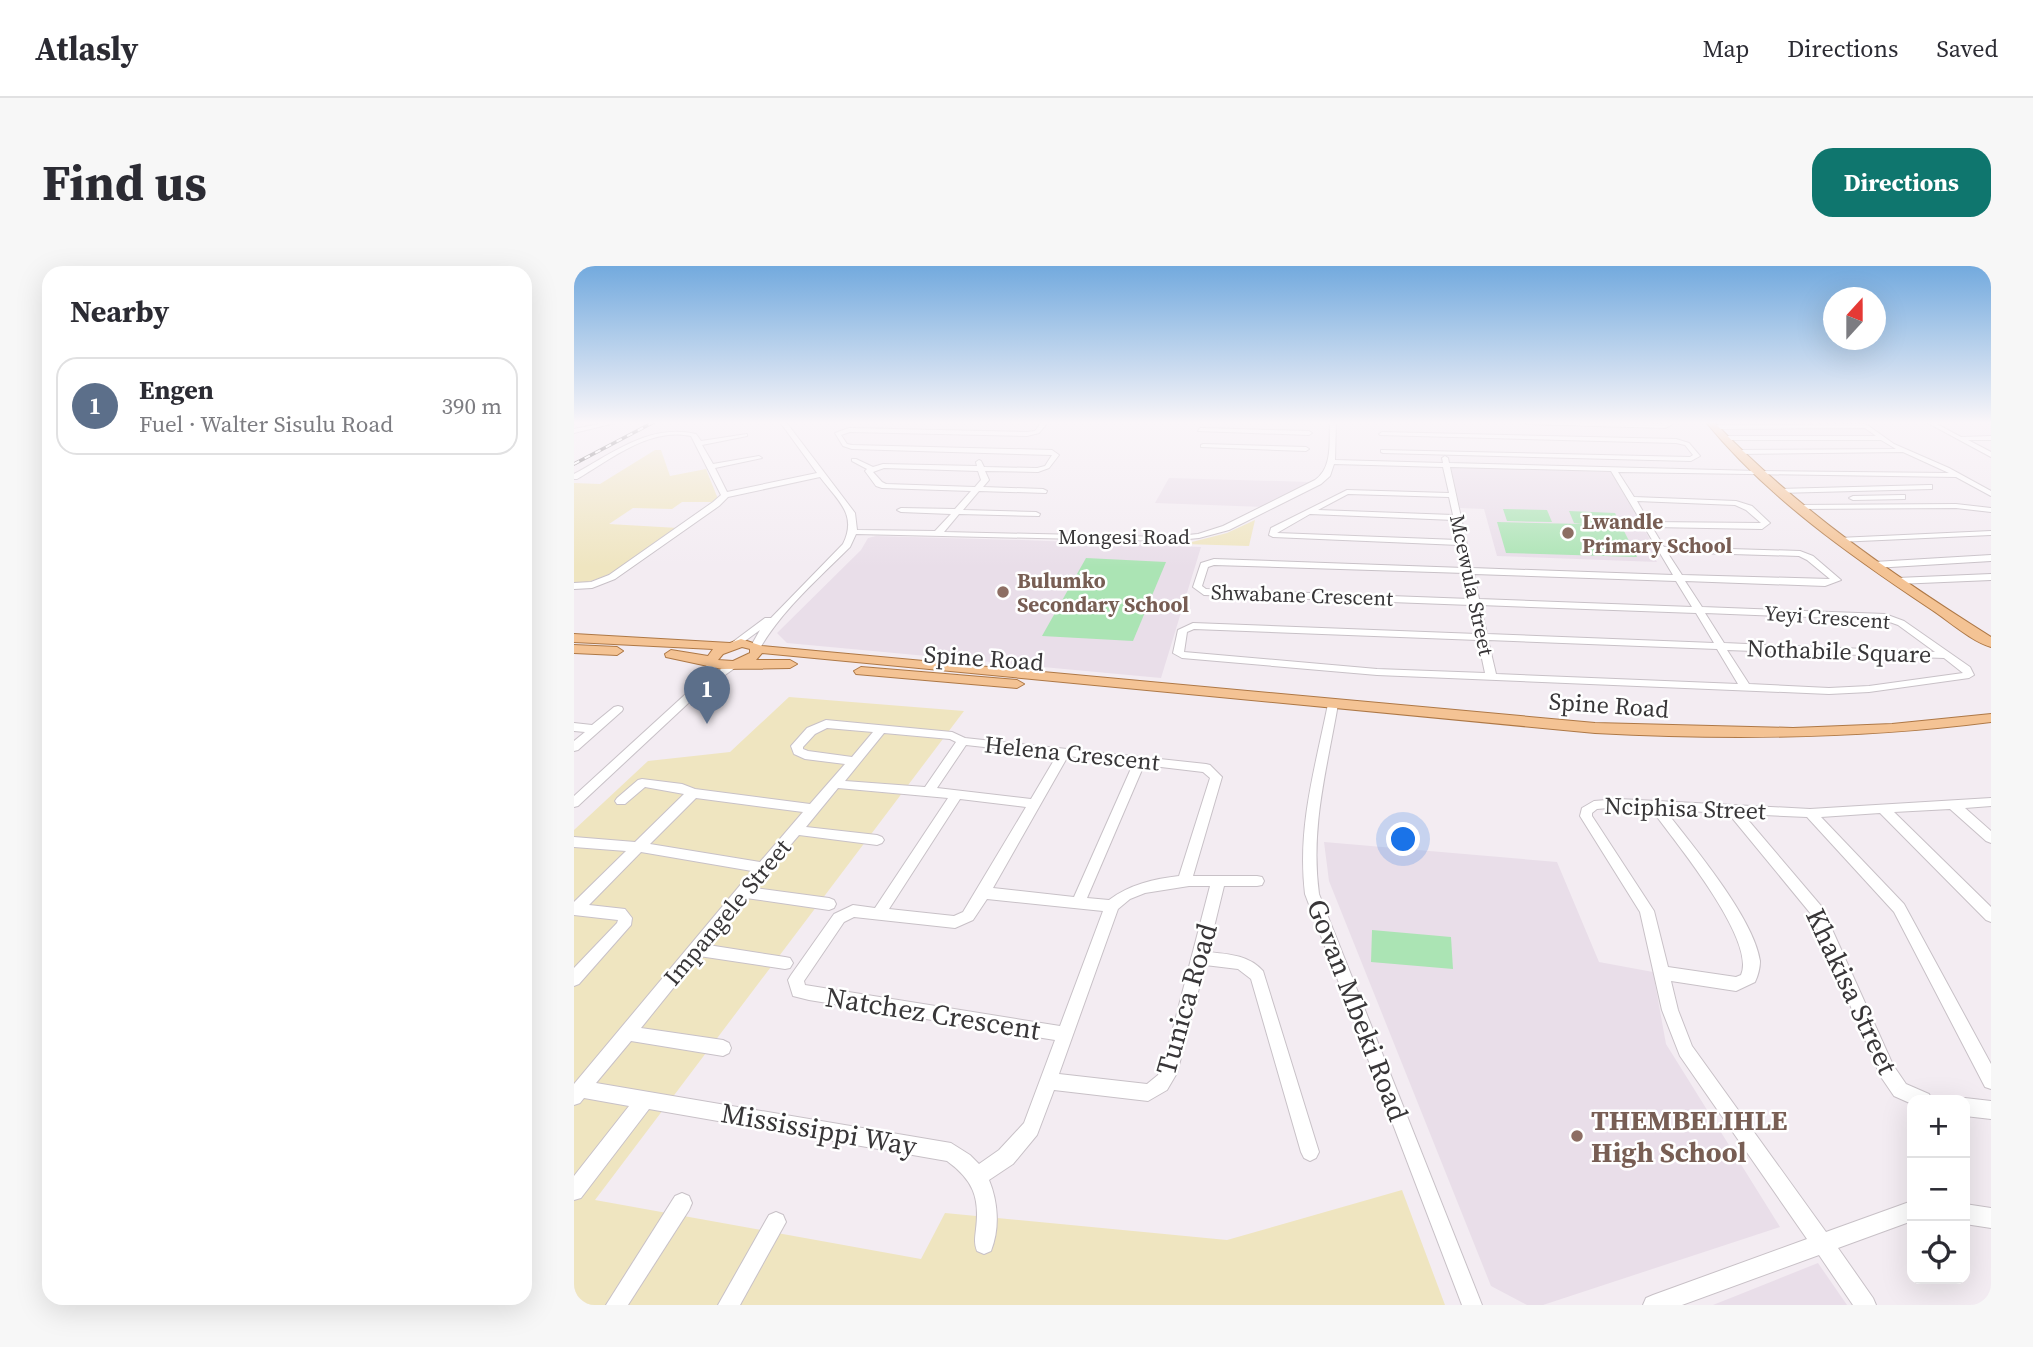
<!DOCTYPE html>
<html lang="en">
<head>
<meta charset="utf-8">
<style>
	:root { --surface:#fff; --page:#f7f7f7; --text:#2b2b33; --muted:#7c7c81; --line:#e1e1e2; --accent:#0f766e }
	body { margin:0; font-family:"Source Serif 4",serif; background:var(--page); color:var(--text) }
	.controls { position:absolute; right:21px; bottom:21px; display:grid; overflow:hidden; border-radius:14px; box-shadow:0 7px 28px #0002 }
	.controls button { width:63px; height:63px; display:grid; place-items:center; padding:0; border:0; border-bottom:2px solid var(--line); background:var(--surface); color:var(--text); font:35px sans-serif }
	.compass { position:absolute; left:1249px; top:21px; width:63px; height:63px; border-radius:50%; background:var(--surface); box-shadow:0 7px 28px #0002; rotate:21deg }
	.you { position:absolute; left:830px; top:574px; width:24px; height:24px; margin:-18px; border:5px solid #fff; border-radius:50%; background:#1a73e8; box-shadow:0 0 0 10px #1a73e833 }
	.badge { display:grid; place-items:center; width:46px; height:46px; border-radius:50%; background:var(--accent); color:#fff; font-size:23px; font-weight:700 }
	.pin { position:absolute; translate:-50% -58px; filter:drop-shadow(0 2px 4px #0008) }
	.pin::after { content:''; position:absolute; top:37px; width:24px; height:21px; background:inherit; clip-path:polygon(0 0,100% 0,50% 100%) }
	.list { margin:0; padding:0; list-style:none }
	h2 { display:flex; justify-content:space-between; align-items:center; height:91px; margin:0; padding:0 28px; font-size:30px }
	h2 small { font-size:23px; font-weight:400; color:var(--muted) }
	.list li { display:grid; grid-template-columns:46px 1fr auto; gap:21px; align-items:center; box-sizing:border-box; height:98px; margin:0 14px 14px; padding:0 14px; border:2px solid var(--line); border-radius:21px }
	.list b { display:block; font-size:26px; white-space:nowrap }
	.list p { margin:0; font-size:23px; white-space:nowrap; color:var(--muted) }
	.list em { font-size:23px; font-style:normal; color:var(--muted) }
	.icon { flex:none; width:38px; height:38px; fill:none; stroke:currentColor; stroke-width:2; stroke-linecap:round; stroke-linejoin:round }
	.map { position:relative; flex:none; width:1417px; height:1039px; overflow:hidden; border-radius:21px }
	header { display:flex; align-items:center; gap:42px; box-sizing:border-box; height:98px; padding:0 35px; background:var(--surface); border-bottom:2px solid var(--line) }
	header strong { font-size:33px }
	nav { display:flex; gap:38px; margin-inline-start:auto; font-size:24px }
	.intro { display:flex; align-items:center; justify-content:space-between; box-sizing:border-box; height:168px; padding:0 42px }
	h1 { margin:0; font-size:49px }
	.button { padding:18px 32px; border-radius:21px; background:var(--accent); color:#fff; font-size:24px; font-weight:700 }
	main { display:flex; gap:42px; padding:0 42px }
	aside { flex:1; background:var(--surface); border-radius:21px; box-shadow:0 7px 28px #0002 }
	.map>svg:first-child { display:block }
	.built { fill:#e9dee9 }
	.green { fill:#abe4b4 }
	.sand { fill:#efe5c0 }
	.lines { fill:none; stroke-linecap:round; stroke-linejoin:round }
	.minor-casing { stroke:#c8c1c7; stroke-width:2 }
	.major-casing { stroke:#ae7846; stroke-width:2 }
	.minor { fill:#fff; fill-rule:evenodd }
	.major { fill:#f4c394; fill-rule:evenodd }
	.rail-casing { stroke:#555254; stroke-width:3.5 }
	.rail { stroke:#fff; stroke-width:2; stroke-dasharray:6; stroke-linecap:butt }
	.education-dot { fill:#8d6e63; stroke:#fff; stroke-width:2.5 }
	.labels { text-anchor:middle; dominant-baseline:central; stroke-width:5; stroke-linejoin:round; paint-order:stroke }
	.far-education-label { font-size:21px; font-weight:bold; fill:#785e54; stroke:#fff; text-anchor:start }
	.far-street-label { font-size:21px; fill:#383638; stroke:#fff }
	.street-label { font-size:24px; fill:#383638; stroke:#fff }
	.near-street-label { font-size:28px; fill:#383638; stroke:#fff }
	.near-education-label { font-size:28px; font-weight:bold; fill:#785e54; stroke:#fff; text-anchor:start }
</style>
</head>
<body>
<header>
<strong>Atlasly</strong>
<nav><a>Map</a><a>Directions</a><a>Saved</a></nav>
</header>
<div class="intro"><h1>Find us</h1><a class="button">Directions</a></div>
<main>
<aside>
<h2>Nearby<small></small></h2>
<ul class="list">
<li><span class="badge" style="background:#5c6f8a">1</span><div><b>Engen</b><p>Fuel · Walter Sisulu Road</p></div><em>390 m</em></li>
</ul>
</aside>
<div class="map">
<svg width="1417" height="1039" viewBox="0 0 1417 1039">
	<rect width="100%" height="100%" fill="#f3ecf2"/>
	<g class="built">
		<polygon points="877,201 1037,206 1086,291 1080,291 1083,296 923,290 910,243 886,242"/>
		<polygon points="595,212 736,216 690,241 581,237"/>
		<polygon points="302,270 448,274 627,281 587,412 213,377 203,367 287,284 294,272"/>
		<polygon points="750,576 983,596 1025,696 1079,706 1092,778 1206,961 969,1039 953,1039 917,1020 755,615"/>
		<polygon points="1244,997 1273,1039 1139,1039"/>
	</g>
	<g class="green">
		<polygon points="929,243 973,244 978,256 933,255"/>
		<polygon points="995,245 1041,247 1063,291 932,287 923,256 1009,258 1000,257"/>
		<polygon points="512,292 592,296 559,375 468,370"/>
		<polygon points="798,664 877,671 879,703 797,696"/>
	</g>
	<g class="sand">
		<path d="M81,184H87L96,210L132,203L144,233L140,236H108L98,243L59,242L35,258L104,262C72,284 40,315 0,318V217L26,218Z"/>
		<polygon points="681,254 675,280 610,278 653,267"/>
		<polygon points="215,431 390,445 21,934 347,993 371,947 653,974 828,924 871,1039 0,1039 0,564 74,495 156,486"/>
	</g>
	<g class="lines">
		<g class="minor-casing">
			<g id="minor">
				<polygon points="34,156 45,156 0,167 0,163"/>
				<path d="M206,156H212L281,247L283,264L361,265L377,248L327,246L323,244L327,242L381,243L397,225L308,222L302,220L291,205L293,203L278,195V193H282L299,201L309,198L403,200L402,196L405,194L407,195L410,201L463,202L471,200L478,189L278,183L269,180L261,167L275,162L453,166L461,165L468,156H474L465,167L453,170L276,166L267,169L273,178L278,179L478,184L485,189L475,202L464,206L411,205L415,214L409,221L469,223L473,225L472,227L405,225L389,244L462,246L466,248L465,250L385,248L370,266L593,271L624,268L649,260L741,214C759,202 755,175 756,156H762L761,194L869,197L868,192L871,190L874,192L875,197L1184,205L1375,207L1329,186L1163,188L1160,186L1163,184L1322,183L1307,174H1151L1148,172L1151,170H1302L1291,162L1140,163L1137,161L1140,159L1292,158L1320,178L1375,202L1417,225V230L1382,211L1044,206L1060,231L1162,235L1178,240L1196,257L1188,263L1078,261L1090,281L1226,285L1239,290L1267,314L1251,320L1111,315L1128,341L1311,348L1330,355L1396,401L1400,409L1395,412L1295,426L1255,428L803,409L608,392L599,387L604,364L619,357L903,368L897,339L630,329L619,321L627,297L640,293L890,302L885,279L699,271L695,269L697,262L773,224L875,227L869,201L760,198L756,210L747,218L655,264L625,272L593,275L282,268L276,281C244,313 209,343 186,382L182,383L177,380L186,364L164,380L161,381L156,378L191,352H197L269,278C284,248 263,234 246,211L154,231L145,240L41,313L18,322L0,323V317L17,316L35,309L139,236L147,229L117,170C76,161 37,193 3,213H0V208C39,187 76,157 122,168L127,175L173,168V170L128,179L139,198L185,190L188,192L141,202L153,226L243,207ZM876,201L1037,205L1099,309L898,302ZM310,202L404,205L407,214L401,221L312,218L308,216L299,206ZM774,228L875,231L879,249L744,244ZM1063,235L1161,239L1172,244L1187,257L1075,256ZM736,248L880,254L884,274L703,267ZM1093,286L1225,290L1233,294L1256,313L1108,309ZM640,299L891,307L896,333L632,323L628,320L634,301ZM900,308L1102,315L1118,341L905,333ZM906,339L1122,347L1140,377L913,368ZM1131,347L1310,354L1324,359L1361,386L1150,377ZM620,363L904,374L911,407L803,403L610,386L613,366ZM914,374L1143,383L1164,418L922,408ZM1153,384L1370,392L1389,407L1295,420L1255,422L1175,418Z"/>
				<polygon points="950,156 1090,158 1091,156 1097,156 1099,158 1091,162 953,158"/>
				<polygon points="1352,156 1359,156 1387,171 1417,170 1417,174 1394,174 1417,186 1417,191"/>
				<polygon points="626,162 735,165 738,167 735,169 624,165"/>
				<polygon points="808,166 1102,173 1115,177 1126,190 1117,195 809,187 807,186 807,184 1116,191 1119,189 1111,179 1102,177 806,169 805,168"/>
				<polygon points="629,178 732,181 735,183 732,185 627,181 627,179"/>
				<polygon points="1355,219 1358,219 1358,223 1203,227 1199,225 1203,223"/>
				<polygon points="1328,229 1331,229 1331,233 1279,234 1275,232 1279,230"/>
				<polygon points="1382,238 1417,242 1417,246 1382,242 1222,243 1218,241 1222,239"/>
				<polygon points="1417,265 1417,269 1264,276 1260,274 1264,272"/>
				<polygon points="1417,289 1417,295 1300,302 1296,299 1300,296"/>
				<polygon points="1417,308 1417,314 1323,318 1319,315 1323,312"/>
				<polygon points="139,395 144,398 135,411 156,397 164,397 165,399 123,429 4,540 0,541 0,530 115,425 135,396"/>
				<path d="M759,435L764,438C753,503 736,561 745,628L908,1039H888L731,628C723,561 741,503 754,438Z"/>
				<polygon points="44,440 48,441 49,443 48,445 4,484 0,485 0,475 11,466 0,465 0,457 18,459 40,441"/>
				<path d="M252,454L378,466L391,472L632,498L636,499L648,511L619,610H683L688,611L690,615L688,619L683,620H650L634,686C654,688 675,689 689,705L745,886L742,892L736,895L730,892L727,886L677,713L664,703L631,699L603,807L593,824L574,835L480,824L463,869L439,898L415,914C424,936 426,962 417,985L410,988L403,985C400,977 401,972 402,963C406,931 399,914 373,895L75,843L7,932L0,934V910L55,840L10,832L6,837L0,839V818L178,605L67,586L15,639L51,643L58,652L57,659L5,718L0,720V702L43,657L44,654L0,649V636L52,585L0,581V571L61,576L110,528L71,521L51,538H43L41,535L43,532L64,514L68,513L108,518L121,523L236,538L271,498L231,493L220,488L217,480L233,462ZM253,462L299,466L278,491L234,485L229,483V481L241,468ZM310,467L376,473L382,476L351,521L271,515ZM392,479L483,489L457,533L363,522ZM494,490L559,498L500,631L419,622ZM570,499L629,506L636,512L605,610C580,613 556,618 535,634L513,632ZM264,522L374,532L301,642L279,639L260,648L217,709L214,714L219,730L235,734L481,774L450,857L425,884L405,898L396,889L377,877L22,817L57,775L149,790L155,787L157,782L155,777L149,774L67,762L125,690L211,703L216,702L219,697L216,692L211,691L134,679L172,632L255,644L260,642L262,638L260,634L255,632L180,622L225,569L303,579L308,577L310,574L308,571L303,569L232,561ZM122,532L229,546L186,596L76,578ZM386,533L452,541L389,646L380,650L315,643ZM615,620H636L590,797L584,809L573,818L485,808L544,643L556,633L571,627ZM413,633L529,645L486,760L231,719L230,715L270,656L280,651L381,662L399,654Z"/>
				<path d="M1417,532V540L1391,542L1417,565V577L1412,575L1376,543L1320,546L1417,641V656L1412,654L1306,547L1247,551L1330,638L1417,798V823L1411,821L1320,646L1233,551L1169,548L1248,641L1319,799L1332,818L1355,828L1358,834H1338V838L1320,830L1307,811L1237,648L1154,547L1091,544C1118,579 1180,652 1186,695C1186,701 1184,710 1181,716L1162,725L1097,715L1104,744L1118,780L1252,966L1338,935V955L1264,982L1299,1032L1302,1039H1279L1245,989L1108,1039H1069L1072,1032L1079,1029L1233,973L1106,790L1088,744L1066,646L1006,550L1008,542L1020,535L1045,533L1236,543ZM1045,541L1077,543C1099,573 1183,674 1167,709L1162,711L1094,701L1080,645L1018,550V547L1023,543Z"/>
				<polygon points="1391,832 1417,835 1417,853 1391,850 1391,834 1386,834"/>
				<polygon points="108,927 115,930 118,937 115,944 54,1039 32,1039 101,930"/>
				<polygon points="1391,938 1417,942 1417,962 1391,958"/>
				<polygon points="202,946 209,949 212,956 166,1039 144,1039 195,949"/>
			</g>
		</g>
		<g class="major-casing">
			<g id="major">
				<path d="M1132,156H1140C1222,242 1317,308 1417,371V381C1397,375 1376,356 1358,344C1277,290 1194,232 1132,156Z"/>
				<path d="M0,368L156,377L167,373L188,380L1021,457L1219,462L1318,458L1417,448V456C1285,473 1154,474 1021,467L188,387L182,394H216L223,398L216,402L148,403L92,391L91,388L97,384L134,390L139,383L0,376ZM168,381L176,383V387L159,395L144,394L149,388Z"/>
				<polygon points="0,379 43,381 49,385 43,389 0,387"/>
				<polygon points="287,401 443,414 450,418 443,422 282,408 280,405"/>
			</g>
		</g>
		<use href="#minor" class="minor"/>
		<use href="#major" class="major"/>
		<g class="rail-casing">
			<polyline id="rail" points="0,198 80,156"/>
		</g>
		<use href="#rail" class="rail"/>
	</g>
	<linearGradient id="sky" x2="0" y2="1"><stop stop-color="#73aade"/><stop offset="0.52" stop-color="#faf6f9"/><stop offset="1" stop-color="#faf6f9" stop-opacity="0"/></linearGradient>
	<rect width="1417" height="301" fill="url(#sky)"/>
	<g class="education-dot">
		<circle cx="994" cy="267" r="7"/>
		<circle cx="429" cy="326" r="7"/>
		<circle cx="1003" cy="870" r="7"/>
	</g>
	<g class="labels">
		<g class="far-education-label">
			<text x="1008" y="255">Lwandle<tspan x="1008" dy="24">Primary School</tspan></text>
			<text x="443" y="314">Bulumko<tspan x="443" dy="24">Secondary School</tspan></text>
		</g>
		<g class="far-street-label">
			<text x="550" y="270">Mongesi Road</text>
			<text transform="translate(898 319) rotate(78)">Mcewula Street</text>
			<text transform="translate(728 329) rotate(2)">Shwabane Crescent</text>
			<text transform="translate(1253 351) rotate(4)">Yeyi Crescent</text>
		</g>
		<g class="street-label">
			<text transform="translate(1265 385) rotate(2)">Nothabile Square</text>
			<text transform="translate(410 392) rotate(4)">Spine Road</text>
			<text transform="translate(1035 439) rotate(4)">Spine Road</text>
			<text transform="translate(498 487) rotate(6)">Helena Crescent</text>
			<text transform="translate(1111 542) rotate(2)">Nciphisa Street</text>
			<text transform="translate(153 646) rotate(-50)">Impangele Street</text>
		</g>
		<g class="near-street-label">
			<text transform="translate(1278 725) rotate(65)">Khakisa Street</text>
			<text transform="translate(612 733) rotate(-74)">Tunica Road</text>
			<text transform="translate(784 744) rotate(69)">Govan Mbeki Road</text>
			<text transform="translate(359 747) rotate(9)">Natchez Crescent</text>
			<text transform="translate(245 863) rotate(10)">Mississippi Way</text>
		</g>
		<g class="near-education-label">
			<text x="1017" y="854">THEMBELIHLE<tspan x="1017" dy="32">High School</tspan></text>
		</g>
	</g>
</svg>
<div class="controls">
<button>+</button>
<button>−</button>
<button><svg class="icon" aria-label="locate" viewBox="0 0 24 24"><circle cx="12" cy="12" r="6"/><path d="M12 2v4M12 18v4M2 12h4M18 12h4"/></svg></button>
</div>
<svg class="compass" viewBox="-18 -18 36 36"><path d="M0-13l5 13h-10z" fill="#e53935"/><path d="M0 13l5-13h-10z" fill="#7c7c81"/></svg>
<div class="you"></div>
<div class="pin badge" style="left:133px;top:458px;background:#5c6f8a">1</div>
</div>
</main>
</body>
</html>
